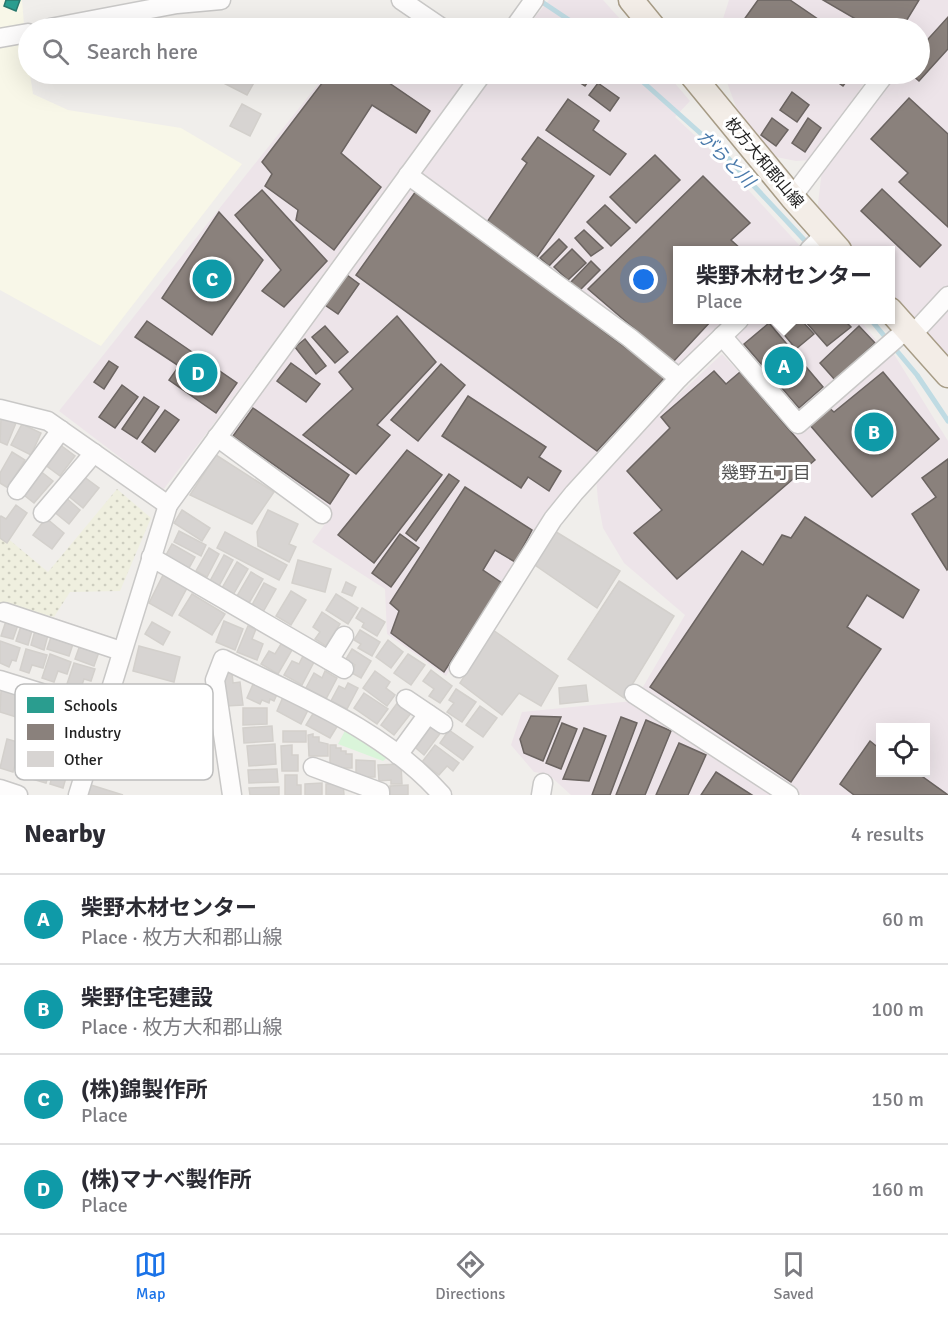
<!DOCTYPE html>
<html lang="en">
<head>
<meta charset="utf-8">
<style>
	:root { --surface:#fff; --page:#f2f2f3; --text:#2b2b33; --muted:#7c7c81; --line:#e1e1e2; --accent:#1a73e8 }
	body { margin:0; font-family:Signika,"Noto Sans JP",sans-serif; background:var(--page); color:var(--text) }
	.controls { position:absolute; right:18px; bottom:18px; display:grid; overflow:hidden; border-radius:0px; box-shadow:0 6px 24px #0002 }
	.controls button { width:54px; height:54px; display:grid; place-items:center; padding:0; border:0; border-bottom:2px solid var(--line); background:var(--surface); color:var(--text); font:30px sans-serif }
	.you { position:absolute; left:644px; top:280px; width:21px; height:21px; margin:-15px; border:4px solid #fff; border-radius:50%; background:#1a73e8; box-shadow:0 0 0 9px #1a73e833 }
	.badge { display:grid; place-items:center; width:39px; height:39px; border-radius:50%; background:var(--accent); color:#fff; font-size:20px; font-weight:700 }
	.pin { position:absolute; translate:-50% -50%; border:3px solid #fff; box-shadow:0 2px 6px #0006 }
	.popup { position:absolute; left:673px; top:246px; width:222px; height:78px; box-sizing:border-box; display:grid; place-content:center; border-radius:0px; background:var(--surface); filter:drop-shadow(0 2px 4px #0005); font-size:20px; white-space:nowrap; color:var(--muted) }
	.popup b { font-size:22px; color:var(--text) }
	.popup::after { content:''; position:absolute; left:50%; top:100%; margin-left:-12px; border:12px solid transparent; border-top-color:var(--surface) }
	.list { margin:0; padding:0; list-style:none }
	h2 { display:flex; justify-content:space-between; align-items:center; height:78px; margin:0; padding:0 24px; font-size:26px }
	h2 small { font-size:20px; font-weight:400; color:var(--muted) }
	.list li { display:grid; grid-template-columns:39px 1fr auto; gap:18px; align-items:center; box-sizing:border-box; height:90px; padding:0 24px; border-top:2px solid var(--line) }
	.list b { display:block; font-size:22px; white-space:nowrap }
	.list p { margin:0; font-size:20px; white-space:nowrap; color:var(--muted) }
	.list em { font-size:20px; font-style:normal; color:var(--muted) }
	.icon { flex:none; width:33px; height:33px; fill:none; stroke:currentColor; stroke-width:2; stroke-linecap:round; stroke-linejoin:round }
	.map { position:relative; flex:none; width:948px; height:795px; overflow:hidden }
	.search { position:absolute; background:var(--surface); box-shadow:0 6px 24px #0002; left:18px; right:18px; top:18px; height:66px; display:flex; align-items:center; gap:15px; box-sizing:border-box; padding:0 21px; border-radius:33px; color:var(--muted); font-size:22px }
	.sheet { height:438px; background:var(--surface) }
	nav { display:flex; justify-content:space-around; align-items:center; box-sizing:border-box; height:84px; border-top:2px solid var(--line); background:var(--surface); font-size:16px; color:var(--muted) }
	nav a { display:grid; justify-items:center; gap:3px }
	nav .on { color:var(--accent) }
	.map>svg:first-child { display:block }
	.industrial { fill:#ede4e9; fill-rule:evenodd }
	.education { fill:#f8f7e8 }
	.farmland { fill:url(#farmland-dots) }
	.park { fill:#daf5da }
	.schools { fill:#2a9d8f; stroke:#28786e; stroke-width:1.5 }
	.industry { fill:#8a817c; stroke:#6b6461; stroke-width:1.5 }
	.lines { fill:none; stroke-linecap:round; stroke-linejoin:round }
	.stream { stroke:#bfdbe3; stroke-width:5 }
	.building { fill:#d7d4d2; stroke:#d3d0cc; stroke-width:1.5 }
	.minor-casing { stroke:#c9c8c7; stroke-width:21 }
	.major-casing { stroke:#a79c86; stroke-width:27 }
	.minor { stroke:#fdfcfc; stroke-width:18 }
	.major { stroke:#f3ede7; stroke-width:24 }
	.labels { text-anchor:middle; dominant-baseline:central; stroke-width:6; stroke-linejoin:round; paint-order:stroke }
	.street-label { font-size:16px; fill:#222; stroke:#fff }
	.water-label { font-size:18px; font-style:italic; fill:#4a7aab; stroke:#fff }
	.neighbourhood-label { font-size:18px; fill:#555; stroke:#fff }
	.key { fill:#fff; stroke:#bdbdbd; stroke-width:1.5 }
	.key-label { font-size:16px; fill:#222 }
</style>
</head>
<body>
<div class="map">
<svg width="948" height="795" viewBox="0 0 948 795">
	<defs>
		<pattern id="farmland-dots" width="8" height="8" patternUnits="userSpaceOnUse" patternTransform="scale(1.5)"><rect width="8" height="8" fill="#efefdf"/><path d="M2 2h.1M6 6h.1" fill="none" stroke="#cdcdbf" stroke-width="1.8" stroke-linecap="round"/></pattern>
	</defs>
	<rect width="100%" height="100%" fill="#f0eeeb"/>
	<g class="industrial">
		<polygon points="549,0 603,0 628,28 526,28"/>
		<polygon points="729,0 948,0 948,360 891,298 890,250 850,250 817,212 822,170 895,74 920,74 920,28 720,28"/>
		<polygon points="326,74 415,74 431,79 464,82 212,426 163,490 59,411"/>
		<polygon points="491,74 667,74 690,101 675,117 718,157 801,247 797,250 678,250 678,320 729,320 686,364 676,366 422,180 421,172 472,98"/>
		<polygon points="724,74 870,74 813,160 796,161 771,156 741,121"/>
		<polygon points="412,186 669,378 536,532 446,676 387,634 385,589 312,542 330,517 225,436"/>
		<polygon points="753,320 860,320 880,345 802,418 736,337"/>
		<path d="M892,351L948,441V795H802L640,692L685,615L624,563L603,528L598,501L596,477L653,419L722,354L796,432ZM880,728H926V772H880Z"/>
		<polygon points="633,701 776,795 571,795 548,774 534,772 511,745 522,712"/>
	</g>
	<polygon class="education" points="0,0 22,0 28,74 30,74 33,94 68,110 181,128 242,164 101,346 0,290"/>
	<polygon class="farmland" points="117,489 151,518 120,591 70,592 54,617 0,603 0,532 48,572"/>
	<polygon class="park" points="346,729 390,755 383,761 338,744"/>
	<polygon class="schools" points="6,0 20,0 16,11 4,6"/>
	<g class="industry">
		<polygon points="758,0 790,0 831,28 738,28"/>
		<polygon points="823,0 919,0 902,28 871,28"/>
		<polygon points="948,17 948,49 919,81 911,74 920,74 920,48"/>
		<polygon points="329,74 385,74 382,78 430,111 416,133 372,105 341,153 381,187 334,250 296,220 298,210 265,186 272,174 262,162"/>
		<polygon points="580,74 593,74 585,86 576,80"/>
		<polygon points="826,74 852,74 843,86"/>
		<polygon points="598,83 619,98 610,111 589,95"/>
		<polygon points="792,92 809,105 797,122 780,110"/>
		<polygon points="909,98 948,134 948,227 899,182 908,173 871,139"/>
		<polygon points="568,99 599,121 593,130 626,154 610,175 546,130"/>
		<polygon points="772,118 788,130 776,146 761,135"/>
		<polygon points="808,118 821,128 805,152 792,143"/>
		<polygon points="538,137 594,176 537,257 487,222 527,163 522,159"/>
		<polygon points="655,155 680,180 636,223 610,197"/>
		<polygon points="703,176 750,223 731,240 742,250 678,250 678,320 712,320 673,362 588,289"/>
		<polygon points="882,189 941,245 920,267 861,211"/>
		<polygon points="262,190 327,261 284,307 262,291 281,270 235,215"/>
		<polygon points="416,191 665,377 597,451 356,275"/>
		<polygon points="605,205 630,228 611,246 587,222"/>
		<polygon points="219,212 263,260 212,335 162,298"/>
		<polygon points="584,230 603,248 591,256 575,238"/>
		<polygon points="559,239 567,247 549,266 540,258"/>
		<polygon points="572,249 586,263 568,280 554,267"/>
		<polygon points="591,261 600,270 579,291 570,283"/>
		<polygon points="347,275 359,284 338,314 325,305"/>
		<polygon points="397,316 436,362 377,425 390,435 356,474 303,435 353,389 339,372"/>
		<polygon points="772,320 801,320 814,334 796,349"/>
		<polygon points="806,320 844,320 851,327 827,346 805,321"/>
		<polygon points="147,321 237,383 216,413 169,380 179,366 135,337"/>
		<polygon points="769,323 823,387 799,408 744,344"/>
		<polygon points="325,326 348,352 335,363 312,337"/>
		<polygon points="859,326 875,343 835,380 820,363"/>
		<polygon points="305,339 326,366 316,374 295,347"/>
		<polygon points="109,361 118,367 104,389 94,382"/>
		<polygon points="291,363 320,384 306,402 277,381"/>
		<polygon points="441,364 465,385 418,441 391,420"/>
		<polygon points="714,371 726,384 740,372 815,460 677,579 634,533 662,510 627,471 670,428 661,417"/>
		<polygon points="883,372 939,439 872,497 809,424 828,407 834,412"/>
		<polygon points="122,385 138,397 115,428 99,417"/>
		<polygon points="468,396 546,447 539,457 561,471 549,491 528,477 521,488 442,436"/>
		<polygon points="144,397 159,407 137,439 122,429"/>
		<polygon points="253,408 349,475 330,504 233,436"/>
		<polygon points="165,410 179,420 155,452 142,442"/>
		<polygon points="407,450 442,475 374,563 338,535"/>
		<polygon points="948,459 948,569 947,570 912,514 936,497 922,478"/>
		<polygon points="449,474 459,481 416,541 406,533"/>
		<polygon points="465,487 532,530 515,562 495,550 483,570 502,583 444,672 391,633 399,611 390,603"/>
		<polygon points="805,517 919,590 903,618 867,595 847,627 881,649 791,782 650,687 742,551 763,565 782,535 791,538"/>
		<polygon points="400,534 419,548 391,587 372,573"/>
		<polygon points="531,716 561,717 543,761 524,753 520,739"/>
		<polygon points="621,717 637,723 610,795 592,795"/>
		<polygon points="646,720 671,731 645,795 616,795"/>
		<polygon points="562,723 577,729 561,769 546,763"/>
		<polygon points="584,728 606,736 589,781 563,779"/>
		<polygon points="870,741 880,749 880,772 916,772 948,795 854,795 840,784"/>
		<polygon points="679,743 706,755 688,795 656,795"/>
		<polygon points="716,772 752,795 701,795"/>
	</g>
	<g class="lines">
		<g class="stream">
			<polyline points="539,0 581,28"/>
			<polyline points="634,74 726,156 809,245"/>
			<polyline points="871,320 917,375 948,421"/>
		</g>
	</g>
	<g class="building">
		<polygon points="206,74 244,74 256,79 247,95"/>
		<polygon points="242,104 261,114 250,136 230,126"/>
		<polygon points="1,417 16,423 7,445 0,442"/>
		<polygon points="22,424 41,433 31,455 11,445"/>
		<polygon points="59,444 75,456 60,476 44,464"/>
		<polygon points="12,452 25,460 8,488 0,483 0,473"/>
		<polygon points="216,455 274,492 252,524 190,495"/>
		<polygon points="39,470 53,481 34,503 20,492"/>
		<polygon points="83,476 99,488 83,508 67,495"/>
		<polygon points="65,497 80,510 69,524 53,511"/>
		<polygon points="16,505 27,513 7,543 0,538 0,518 1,516 6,519"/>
		<polygon points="182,510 210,528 202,541 174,523"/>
		<polygon points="268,510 298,524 289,544 296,547 289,562 258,546 257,532"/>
		<polygon points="46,518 64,533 52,549 33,535"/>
		<polygon points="553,530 620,571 597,608 532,563"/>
		<polygon points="179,531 206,545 201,556 174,542"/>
		<polygon points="225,532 287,565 279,580 217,548"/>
		<polygon points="172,544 195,557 188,570 165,557"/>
		<polygon points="209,548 219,554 207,577 196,571"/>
		<polygon points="224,555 233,560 219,586 210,581"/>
		<polygon points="298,560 331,569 325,592 292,583"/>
		<polygon points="237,562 248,569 233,595 222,588"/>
		<polygon points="251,572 263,579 249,603 237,596"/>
		<polygon points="163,575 187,588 172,616 149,603"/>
		<polygon points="619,581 674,616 624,698 568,659"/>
		<polygon points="346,582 356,587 352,596 342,592"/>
		<polygon points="264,583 276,589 263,612 252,605"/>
		<polygon points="291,591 306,600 291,625 276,616"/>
		<polygon points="192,594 225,614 212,635 179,615"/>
		<polygon points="336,594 358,608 348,624 326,610"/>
		<polygon points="362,608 385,622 377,636 362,627 364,623 356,618"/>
		<polygon points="322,612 340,624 326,646 315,639 320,632 313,627"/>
		<polygon points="7,618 19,622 13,639 1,636"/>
		<polygon points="224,621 243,629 235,650 216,642"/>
		<polygon points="152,622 170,632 163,645 145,634"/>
		<polygon points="22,623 33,627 28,645 16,641"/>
		<polygon points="248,626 256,629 252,639 263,644 257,660 237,652"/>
		<polygon points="36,627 49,631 44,650 31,645"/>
		<polygon points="360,630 380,642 372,656 358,648 361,644 354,640"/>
		<polygon points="493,630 558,676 541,706 519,693 502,715 460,683"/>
		<polygon points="52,634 74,641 69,656 47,649"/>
		<polygon points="388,640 403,652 391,668 376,657"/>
		<polygon points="0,641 20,648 16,661 12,660 9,667 0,663"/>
		<polygon points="281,644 292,650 278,674 261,664 269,651 275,654"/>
		<polygon points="80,645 99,652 94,666 75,659"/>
		<polygon points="139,646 180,657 174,682 133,671"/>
		<polygon points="26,649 47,655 43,668 32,665 29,673 20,670"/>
		<polygon points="352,649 371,661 361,678 350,672 355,665 346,659"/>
		<polygon points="50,654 71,662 67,674 58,671 54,682 42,678"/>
		<polygon points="408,654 425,665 411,685 394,673"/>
		<polygon points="303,656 314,662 302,685 284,675 292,661 299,664"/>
		<polygon points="74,663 95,669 91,681 84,679 80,691 66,687"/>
		<polygon points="431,670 452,686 440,703 429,696 434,689 423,681"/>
		<polygon points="325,671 337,678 326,699 306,688 314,673 322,678"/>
		<polygon points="375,671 390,682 386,688 395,695 387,706 363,688"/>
		<polygon points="232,672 233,683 240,682 243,705 226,706 223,673"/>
		<polygon points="254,682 278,692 274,701 270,699 269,703 262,700 260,704 247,698"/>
		<polygon points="348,683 358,688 347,709 331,701 339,686 345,689"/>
		<polygon points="586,685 588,701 560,704 559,688"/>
		<polygon points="456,689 476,702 462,722 447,712 454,703 449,700"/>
		<polygon points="1,690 32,699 26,720 0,712"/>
		<polygon points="364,693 388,709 377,724 354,708"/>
		<polygon points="283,697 308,710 301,724 277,711"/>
		<polygon points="38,700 83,714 77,734 32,721"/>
		<polygon points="398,702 412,712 394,735 381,725"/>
		<polygon points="480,706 497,718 483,737 466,725"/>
		<polygon points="243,708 267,708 267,724 243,725"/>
		<polygon points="314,712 338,725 330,738 306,725"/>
		<polygon points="429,721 442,731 424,755 411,744"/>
		<polygon points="272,726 273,741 244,743 243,728"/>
		<polygon points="449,730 473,747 463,760 440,743"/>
		<rect x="283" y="731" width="23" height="11"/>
		<polygon points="313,734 313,737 319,737 319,742 328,744 328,756 309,756 308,735"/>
		<polygon points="7,739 21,743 13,772 0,768"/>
		<polygon points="275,744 276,764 249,766 247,746"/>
		<polygon points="292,745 292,755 298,755 298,771 282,771 281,746"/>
		<polygon points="330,745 336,745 336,748 341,748 341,751 346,751 346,754 352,754 352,768 330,768"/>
		<polygon points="435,745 459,763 453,771 447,766 439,775 422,762"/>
		<polygon points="24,746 39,750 30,778 16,774"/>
		<polygon points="41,750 55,755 46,783 32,779"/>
		<polygon points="58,756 71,760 63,788 50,784"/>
		<polygon points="356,760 375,761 375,777 356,777"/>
		<polygon points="401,764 402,784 391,784 391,780 379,781 378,765"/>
		<polygon points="277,769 278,782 249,783 248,770"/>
		<polygon points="285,775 297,775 297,785 301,785 301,795 285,795"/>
		<polygon points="322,783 322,795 305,795 305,784"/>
		<polygon points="343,783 344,795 326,795 326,784"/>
		<polygon points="91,785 123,795 88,795"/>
		<polygon points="408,785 408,795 390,795 390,786"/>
		<polygon points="279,787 279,795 250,795 249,788"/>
	</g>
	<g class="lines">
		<g class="minor-casing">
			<g id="minor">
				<polyline points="401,0 442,28"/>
				<polyline points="50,28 177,4 221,0"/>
				<polyline points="514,28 534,0"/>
				<polyline points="0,38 28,33"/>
				<polyline points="408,175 630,338 679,378"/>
				<polyline points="792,197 885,74"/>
				<polyline points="809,250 825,234"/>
				<polyline points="912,335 948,296"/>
				<polyline points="722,336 798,424 907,329"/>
				<polyline points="0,409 48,421 168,505"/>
				<polyline points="217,437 322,514"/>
				<polyline points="17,490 61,430"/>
				<polyline points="43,513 94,453"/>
				<polyline points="151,557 344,669"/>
				<polyline points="4,612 121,651"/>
				<polyline points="329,660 344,636"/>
				<polyline points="459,668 553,519 574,493 679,378 739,320"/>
				<polyline points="0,680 103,712"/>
				<polyline points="634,694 789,795"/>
				<polyline points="406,699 443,724"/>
				<polyline points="398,755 428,714"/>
				<polyline points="313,767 380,792 380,795"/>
				<polyline points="0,789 18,795"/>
				<polyline points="78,795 168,505 482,74"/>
				<path d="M232,795L215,680L223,659C300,697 385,730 442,795"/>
				<polyline points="541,795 543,783"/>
			</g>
		</g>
		<g class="major-casing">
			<g id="major">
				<polyline points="631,0 654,28"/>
				<polyline points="691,74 792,197 839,250"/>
				<polyline points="890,310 948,375"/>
			</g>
		</g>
		<use href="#minor" class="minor"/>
		<use href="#major" class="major"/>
	</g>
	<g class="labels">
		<g class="street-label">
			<text transform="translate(764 163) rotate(50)">枚方大和郡山線</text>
		</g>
		<g class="water-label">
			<text transform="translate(726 159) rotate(45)">がらと川</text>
		</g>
		<g class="neighbourhood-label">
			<text x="766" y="473">幾野五丁目</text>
		</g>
	</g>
	<rect x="15" y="684" width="198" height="96" rx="9" class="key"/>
	<rect x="27" y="697" width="27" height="16" fill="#2a9d8f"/>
	<rect x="27" y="724" width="27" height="16" fill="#8a817c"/>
	<rect x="27" y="751" width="27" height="16" fill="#d7d4d2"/>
	<g class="key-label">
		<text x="64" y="711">Schools</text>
		<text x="64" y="738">Industry</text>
		<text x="64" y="765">Other</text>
	</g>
</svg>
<div class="controls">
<button><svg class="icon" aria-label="locate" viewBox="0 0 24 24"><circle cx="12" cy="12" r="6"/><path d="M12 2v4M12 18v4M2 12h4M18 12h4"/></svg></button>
</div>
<div class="you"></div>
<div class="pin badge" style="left:784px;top:366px;background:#0f9aa8">A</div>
<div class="popup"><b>柴野木材センター</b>Place</div>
<div class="pin badge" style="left:874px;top:432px;background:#0f9aa8">B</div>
<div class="pin badge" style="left:212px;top:279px;background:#0f9aa8">C</div>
<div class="pin badge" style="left:198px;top:373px;background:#0f9aa8">D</div>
<div class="search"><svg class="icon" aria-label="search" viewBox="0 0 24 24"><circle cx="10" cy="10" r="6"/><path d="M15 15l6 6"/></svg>Search here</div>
</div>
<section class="sheet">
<h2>Nearby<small>4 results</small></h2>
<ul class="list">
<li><span class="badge" style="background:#0f9aa8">A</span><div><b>柴野木材センター</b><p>Place · 枚方大和郡山線</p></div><em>60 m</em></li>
<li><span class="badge" style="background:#0f9aa8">B</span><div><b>柴野住宅建設</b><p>Place · 枚方大和郡山線</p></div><em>100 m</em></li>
<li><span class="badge" style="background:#0f9aa8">C</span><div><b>(株)錦製作所</b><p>Place</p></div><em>150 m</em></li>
<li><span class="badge" style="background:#0f9aa8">D</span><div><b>(株)マナべ製作所</b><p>Place</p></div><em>160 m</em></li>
</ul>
</section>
<nav>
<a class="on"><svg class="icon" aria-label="map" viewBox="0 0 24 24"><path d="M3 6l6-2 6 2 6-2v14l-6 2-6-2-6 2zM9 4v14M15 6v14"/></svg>Map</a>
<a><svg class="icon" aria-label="directions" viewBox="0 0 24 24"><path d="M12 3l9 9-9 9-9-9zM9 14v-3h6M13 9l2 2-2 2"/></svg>Directions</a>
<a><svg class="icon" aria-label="saved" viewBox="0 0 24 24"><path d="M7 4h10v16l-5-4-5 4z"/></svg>Saved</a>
</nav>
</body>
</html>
